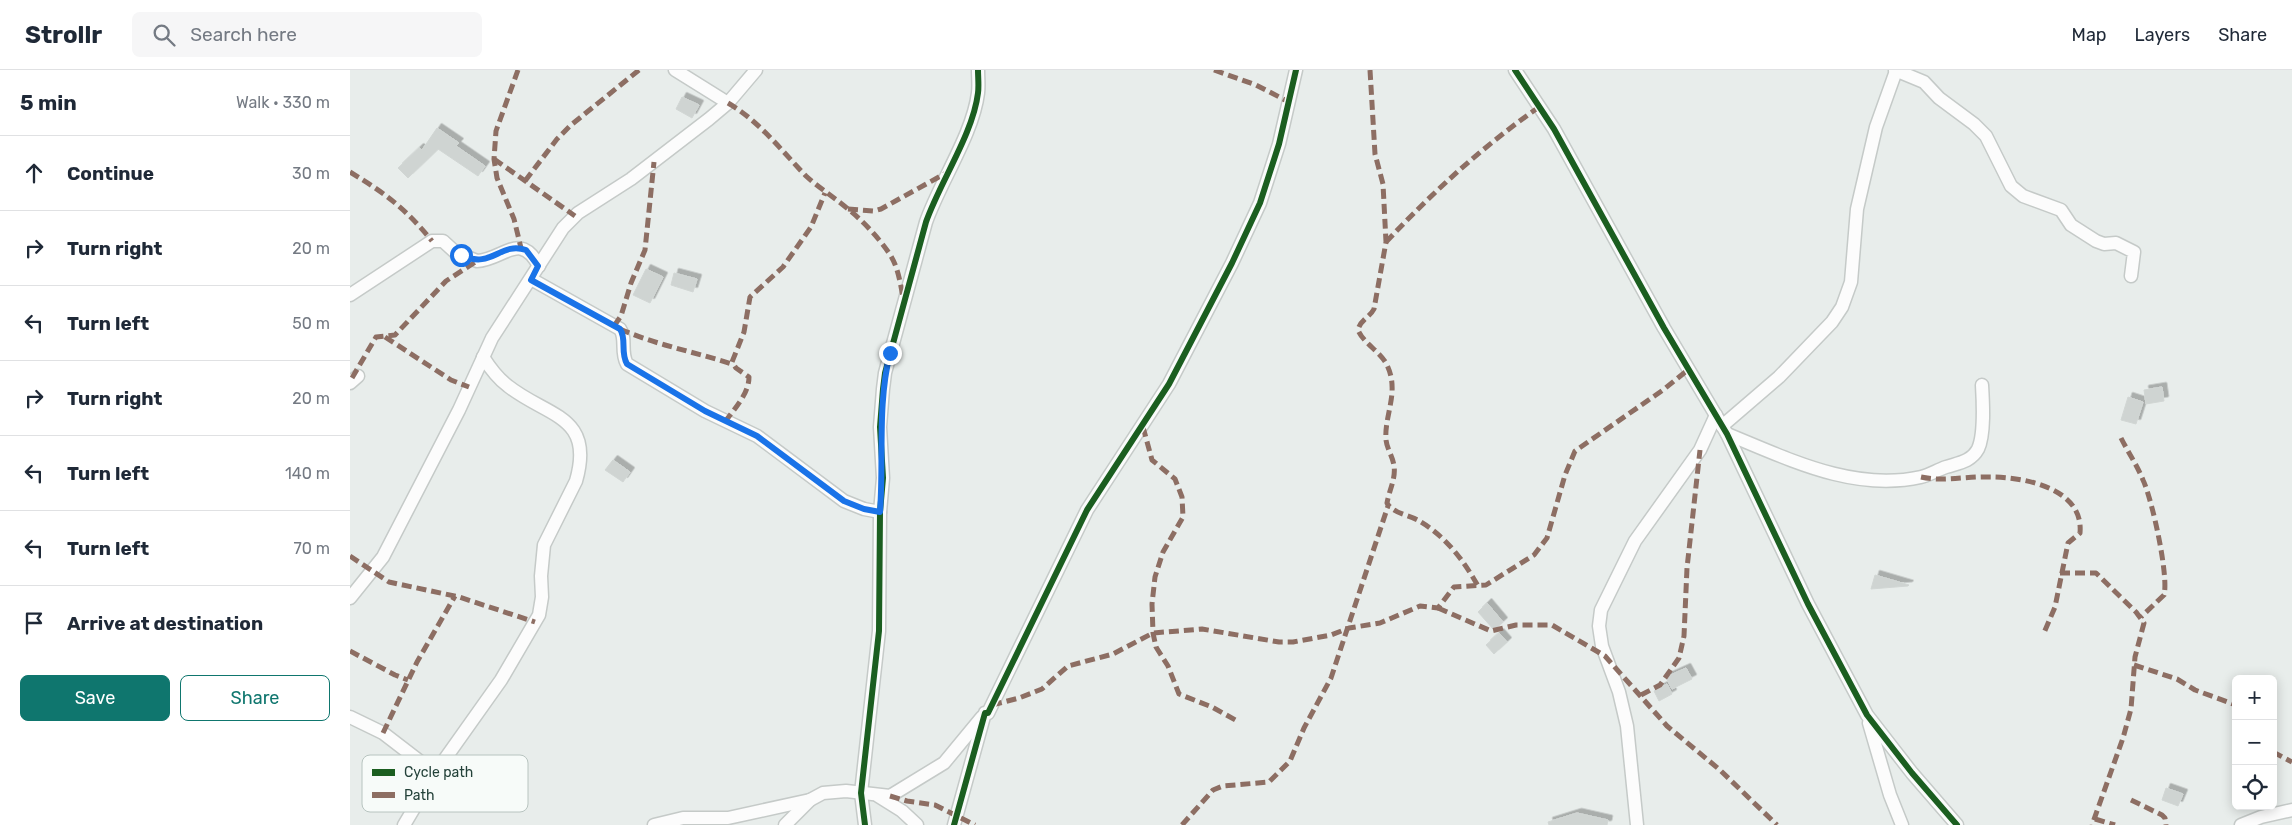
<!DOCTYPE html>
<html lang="en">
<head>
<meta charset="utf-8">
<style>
	:root { --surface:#fff; --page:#f6f6f7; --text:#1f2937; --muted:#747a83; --line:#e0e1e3; --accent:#0f766e }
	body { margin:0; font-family:Rubik,sans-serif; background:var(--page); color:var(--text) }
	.controls { position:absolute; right:15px; bottom:15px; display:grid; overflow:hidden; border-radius:8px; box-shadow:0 2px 12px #0003 }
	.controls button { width:45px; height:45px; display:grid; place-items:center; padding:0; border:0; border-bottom:1px solid var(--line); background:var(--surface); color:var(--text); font:25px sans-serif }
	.stop { position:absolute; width:15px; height:15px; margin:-11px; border:4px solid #1a73e8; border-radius:50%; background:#fff }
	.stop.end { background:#1a73e8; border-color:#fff; box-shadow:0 1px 5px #0008 }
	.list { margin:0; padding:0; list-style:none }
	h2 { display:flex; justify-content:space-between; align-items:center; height:65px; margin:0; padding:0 20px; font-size:21px }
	h2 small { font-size:16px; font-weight:400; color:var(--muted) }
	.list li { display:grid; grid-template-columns:32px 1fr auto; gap:15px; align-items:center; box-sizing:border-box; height:75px; padding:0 20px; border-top:1px solid var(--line) }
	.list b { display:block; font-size:19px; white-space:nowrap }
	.list em { font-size:16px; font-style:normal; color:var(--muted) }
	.actions { display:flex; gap:10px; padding:15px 20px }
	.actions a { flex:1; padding:11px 0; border:1px solid var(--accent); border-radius:8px; text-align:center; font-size:18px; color:var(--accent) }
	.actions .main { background:var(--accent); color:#fff }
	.icon { flex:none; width:28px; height:28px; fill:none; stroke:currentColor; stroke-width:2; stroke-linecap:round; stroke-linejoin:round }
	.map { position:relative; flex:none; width:1942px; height:755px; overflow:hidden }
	header { display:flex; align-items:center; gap:30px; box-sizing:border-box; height:70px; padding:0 25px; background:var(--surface); border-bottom:1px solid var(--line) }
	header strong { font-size:24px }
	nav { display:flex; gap:28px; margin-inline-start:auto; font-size:18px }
	.search { width:350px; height:45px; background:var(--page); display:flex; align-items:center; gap:12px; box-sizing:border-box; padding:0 18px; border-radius:8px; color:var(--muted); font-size:19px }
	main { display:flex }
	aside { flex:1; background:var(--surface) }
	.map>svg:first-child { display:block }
	.building { fill:#cfd4d2; stroke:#d1d6d4; filter:url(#shadow) }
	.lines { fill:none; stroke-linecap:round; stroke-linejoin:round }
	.street-casing { stroke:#c5cac8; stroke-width:15 }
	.street { stroke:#fcfcfc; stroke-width:12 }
	.quiet { stroke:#8d6e63; stroke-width:5; stroke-dasharray:10 5; stroke-linecap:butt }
	.cycleway-casing { stroke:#f7fbf9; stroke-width:9 }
	.cycleway { stroke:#1b5e20; stroke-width:6 }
	.route { stroke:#1a73e8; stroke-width:6 }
	.key { fill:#f7fbf9; stroke:#b8c4c0; stroke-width:1 }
	.key-label { font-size:14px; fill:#24423a }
</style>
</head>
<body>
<header>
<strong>Strollr</strong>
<div class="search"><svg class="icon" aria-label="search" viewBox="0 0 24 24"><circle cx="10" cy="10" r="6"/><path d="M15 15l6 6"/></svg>Search here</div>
<nav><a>Map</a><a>Layers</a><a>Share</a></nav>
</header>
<main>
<aside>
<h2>5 min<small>Walk · 330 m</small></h2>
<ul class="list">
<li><svg class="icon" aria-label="ahead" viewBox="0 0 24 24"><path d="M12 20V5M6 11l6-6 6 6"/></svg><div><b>Continue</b></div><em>30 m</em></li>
<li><svg class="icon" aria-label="right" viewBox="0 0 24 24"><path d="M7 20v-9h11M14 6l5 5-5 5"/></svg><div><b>Turn right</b></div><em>20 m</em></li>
<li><svg class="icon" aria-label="left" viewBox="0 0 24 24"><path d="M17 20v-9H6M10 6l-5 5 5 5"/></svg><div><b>Turn left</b></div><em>50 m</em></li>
<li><svg class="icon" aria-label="right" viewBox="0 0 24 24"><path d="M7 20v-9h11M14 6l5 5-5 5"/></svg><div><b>Turn right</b></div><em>20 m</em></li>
<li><svg class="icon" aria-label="left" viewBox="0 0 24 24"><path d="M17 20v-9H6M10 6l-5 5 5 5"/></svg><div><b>Turn left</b></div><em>140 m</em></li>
<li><svg class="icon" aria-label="left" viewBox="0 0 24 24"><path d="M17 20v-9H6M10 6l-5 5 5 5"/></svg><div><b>Turn left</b></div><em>70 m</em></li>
<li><svg class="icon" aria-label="arrive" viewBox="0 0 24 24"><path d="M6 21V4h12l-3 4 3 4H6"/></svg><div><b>Arrive at destination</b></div></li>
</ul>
<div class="actions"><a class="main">Save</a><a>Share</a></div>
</aside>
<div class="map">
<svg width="1942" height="755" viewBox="0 0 1942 755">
	<defs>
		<filter id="shadow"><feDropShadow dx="4.5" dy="-4.5" stdDeviation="0" flood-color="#0004"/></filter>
	</defs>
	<rect width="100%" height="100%" fill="#e8edeb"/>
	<g class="building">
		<polygon points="332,27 349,35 342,48 326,39"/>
		<polygon points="87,58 109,73 106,76 135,96 128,106 88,79 58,108 48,98 69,78 72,80"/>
		<polygon points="296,199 313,207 300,233 283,225"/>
		<polygon points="324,203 347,209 343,222 321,215"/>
		<polygon points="1812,317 1814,331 1796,334 1794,320"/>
		<polygon points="1778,327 1793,332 1786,354 1771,350"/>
		<polygon points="263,390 280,402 273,412 255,400"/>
		<polygon points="1525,505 1559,515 1558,516 1521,519"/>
		<polygon points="1137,533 1153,552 1144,560 1128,542"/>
		<polygon points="1149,563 1157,572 1144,584 1136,575"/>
		<polygon points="1336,598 1342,609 1322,619 1316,607"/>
		<polygon points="1317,614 1322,624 1309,631 1304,621"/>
		<polygon points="1816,718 1833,724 1828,736 1812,730"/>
		<polygon points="1227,743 1258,750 1257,755 1199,755 1198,752"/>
	</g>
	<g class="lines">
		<g class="street-casing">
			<g id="street">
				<polyline points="325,0 378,33"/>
				<polyline points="1165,0 1204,59 1314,258 1377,364 1458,534 1517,645 1562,703 1607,755"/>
				<polyline points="1545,0 1574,12 1589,28 1624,54 1636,66 1661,116 1673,126 1711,140 1721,155 1746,171 1754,174 1766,173 1784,182 1781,206"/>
				<path d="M181,209L270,259C277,269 270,282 277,294L355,341L407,366L494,431L514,439L530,442"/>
				<path d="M0,225L82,171H93L105,182L127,191C153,190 170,160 189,196"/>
				<polyline points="0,313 8,306"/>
				<polyline points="1372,356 1429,307 1482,252 1492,237 1501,212 1507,139 1526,57 1546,1"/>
				<path d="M1377,364C1439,389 1503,422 1571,407C1580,405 1587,400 1596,397C1608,393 1621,392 1628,379C1635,364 1633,332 1632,315"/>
				<polyline points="0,528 33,487 109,340 142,268 213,158 228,143 281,109 359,49 378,33 406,0"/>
				<polyline points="0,647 33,663 85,703"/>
				<polyline points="1519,653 1540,725 1552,755"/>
				<polyline points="528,726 552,741 567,755"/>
				<path d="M54,755L85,703L151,610L189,545L192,527L191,506L194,475L226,411C245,345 197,347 158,316C147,308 140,298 133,287"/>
				<polyline points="304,755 333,748 378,748 460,730"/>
				<polyline points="435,755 460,730 473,723 496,721 540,726 594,693 632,647"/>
				<path d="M515,755L511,723L529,561L530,442L533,408L530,357L533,319L535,303L576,152C590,112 623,64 628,23C629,16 628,7 628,0"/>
				<polyline points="604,755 635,643 638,643 737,440 819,314 882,193 910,133 929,74 946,0"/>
				<polyline points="1287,755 1277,656 1269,622 1252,576 1249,556 1251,540 1285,471 1350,380 1366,345"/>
				<polyline points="1891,755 1911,747 1942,740"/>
			</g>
		</g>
		<use href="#street" class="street"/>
		<g class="quiet">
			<polyline points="168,0 146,61 144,89 147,108 164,149 171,178"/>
			<polyline points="864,0 906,15 939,32"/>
			<path d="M1020,0L1025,84L1033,114L1036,172L1024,239C1020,247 1010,250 1008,260C1014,274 1030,281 1037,295C1050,322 1034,345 1036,370C1037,379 1043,387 1044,396C1046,408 1039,421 1037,433C1043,444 1061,445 1071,452C1096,467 1114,491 1128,516"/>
			<path d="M378,33C409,51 431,80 456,106C469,118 484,127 498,139C513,151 528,167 539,183C548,196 550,212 553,227"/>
			<polyline points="144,89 225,146"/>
			<path d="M0,102C35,123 56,139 82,171"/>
			<polyline points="175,111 207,69 221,55 289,0"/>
			<polyline points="498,139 524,141 531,139 598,102"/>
			<path d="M1036,172C1085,120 1131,78 1189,37"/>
			<polyline points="264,256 271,246 281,213 295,180 304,92"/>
			<path d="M270,259C306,275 345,282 382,294"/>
			<polyline points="35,267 101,310 119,317"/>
			<polyline points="2,308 26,267 45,265 96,211 127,191"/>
			<path d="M375,352C384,339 399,324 399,307L386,298L382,292L394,262L400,227L433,197L461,157L475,123"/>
			<polyline points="793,357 802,390 825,409 832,427 833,447 813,482 805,507 802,534 803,563 806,577 818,596 829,624 862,637 889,652"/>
			<path d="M1771,368C1778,382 1787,395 1793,410C1802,429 1819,506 1814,525L1791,547"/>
			<path d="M1571,407C1594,412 1616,406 1640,407C1674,407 1734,418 1730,463L1718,473L1705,537L1693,565"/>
			<polyline points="0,486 39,512 109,527 185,552"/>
			<polyline points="1710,503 1746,503 1786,542 1794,553 1785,587 1781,639 1773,668 1742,755"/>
			<polyline points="1088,538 1141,561 1166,555 1202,555 1255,586 1317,656 1370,700 1427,755"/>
			<polyline points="0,581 45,605 58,610"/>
			<polyline points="1784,595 1827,609 1845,620 1886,635"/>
			<polyline points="1291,625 1310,615 1329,588 1334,566 1337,498 1350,380"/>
			<polyline points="642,635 669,628 692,619 718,596 763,584 803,563 852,559 929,572 943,572 981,565 999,558 1030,553 1070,536 1088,538 1104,517 1136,515 1184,485 1197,468 1215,405 1225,381 1313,320 1339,299"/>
			<polyline points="33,663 67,592 105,526"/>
			<polyline points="1923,682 1942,692"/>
			<polyline points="540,726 557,731 585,735 625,755"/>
			<polyline points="1781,730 1812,745 1815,748 1816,755"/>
			<polyline points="1745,749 1765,755"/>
			<polyline points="832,755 863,720 873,716 919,712 940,691 954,658 981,608 1038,436"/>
		</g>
		<g class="cycleway-casing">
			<g id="cycleway">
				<polyline points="1165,0 1204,59 1314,258 1377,364 1458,534 1517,645 1562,703 1607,755"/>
				<path d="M515,755L511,723L529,561L530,442L533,408L530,357L533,319L535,303L576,152C590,112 623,64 628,23C629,16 628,7 628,0"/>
				<polyline points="604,755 635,643 638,643 737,440 819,314 882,193 910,133 929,74 946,0"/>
			</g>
		</g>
		<use href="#cycleway" class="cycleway"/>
	</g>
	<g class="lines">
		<path class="route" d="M111,185C142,200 150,171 176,180L188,196L181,210L270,259C277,269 270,282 277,294L355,341L407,366L494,431L514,439L530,442C534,389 527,336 540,283"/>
	</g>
	<rect x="12" y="685" width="166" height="57" rx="8" class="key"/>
	<rect x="22" y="699" width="23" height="7" fill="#1b5e20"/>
	<rect x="22" y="722" width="23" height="6" fill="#8d6e63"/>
	<g class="key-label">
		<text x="54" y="707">Cycle path</text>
		<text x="54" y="730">Path</text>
	</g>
</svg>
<div class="controls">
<button>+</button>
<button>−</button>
<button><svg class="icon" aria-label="locate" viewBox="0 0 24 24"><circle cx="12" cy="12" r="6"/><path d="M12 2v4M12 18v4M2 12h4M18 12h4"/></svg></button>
</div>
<div class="stop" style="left:111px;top:185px"></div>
<div class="stop end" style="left:540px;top:283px"></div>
</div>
</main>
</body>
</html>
